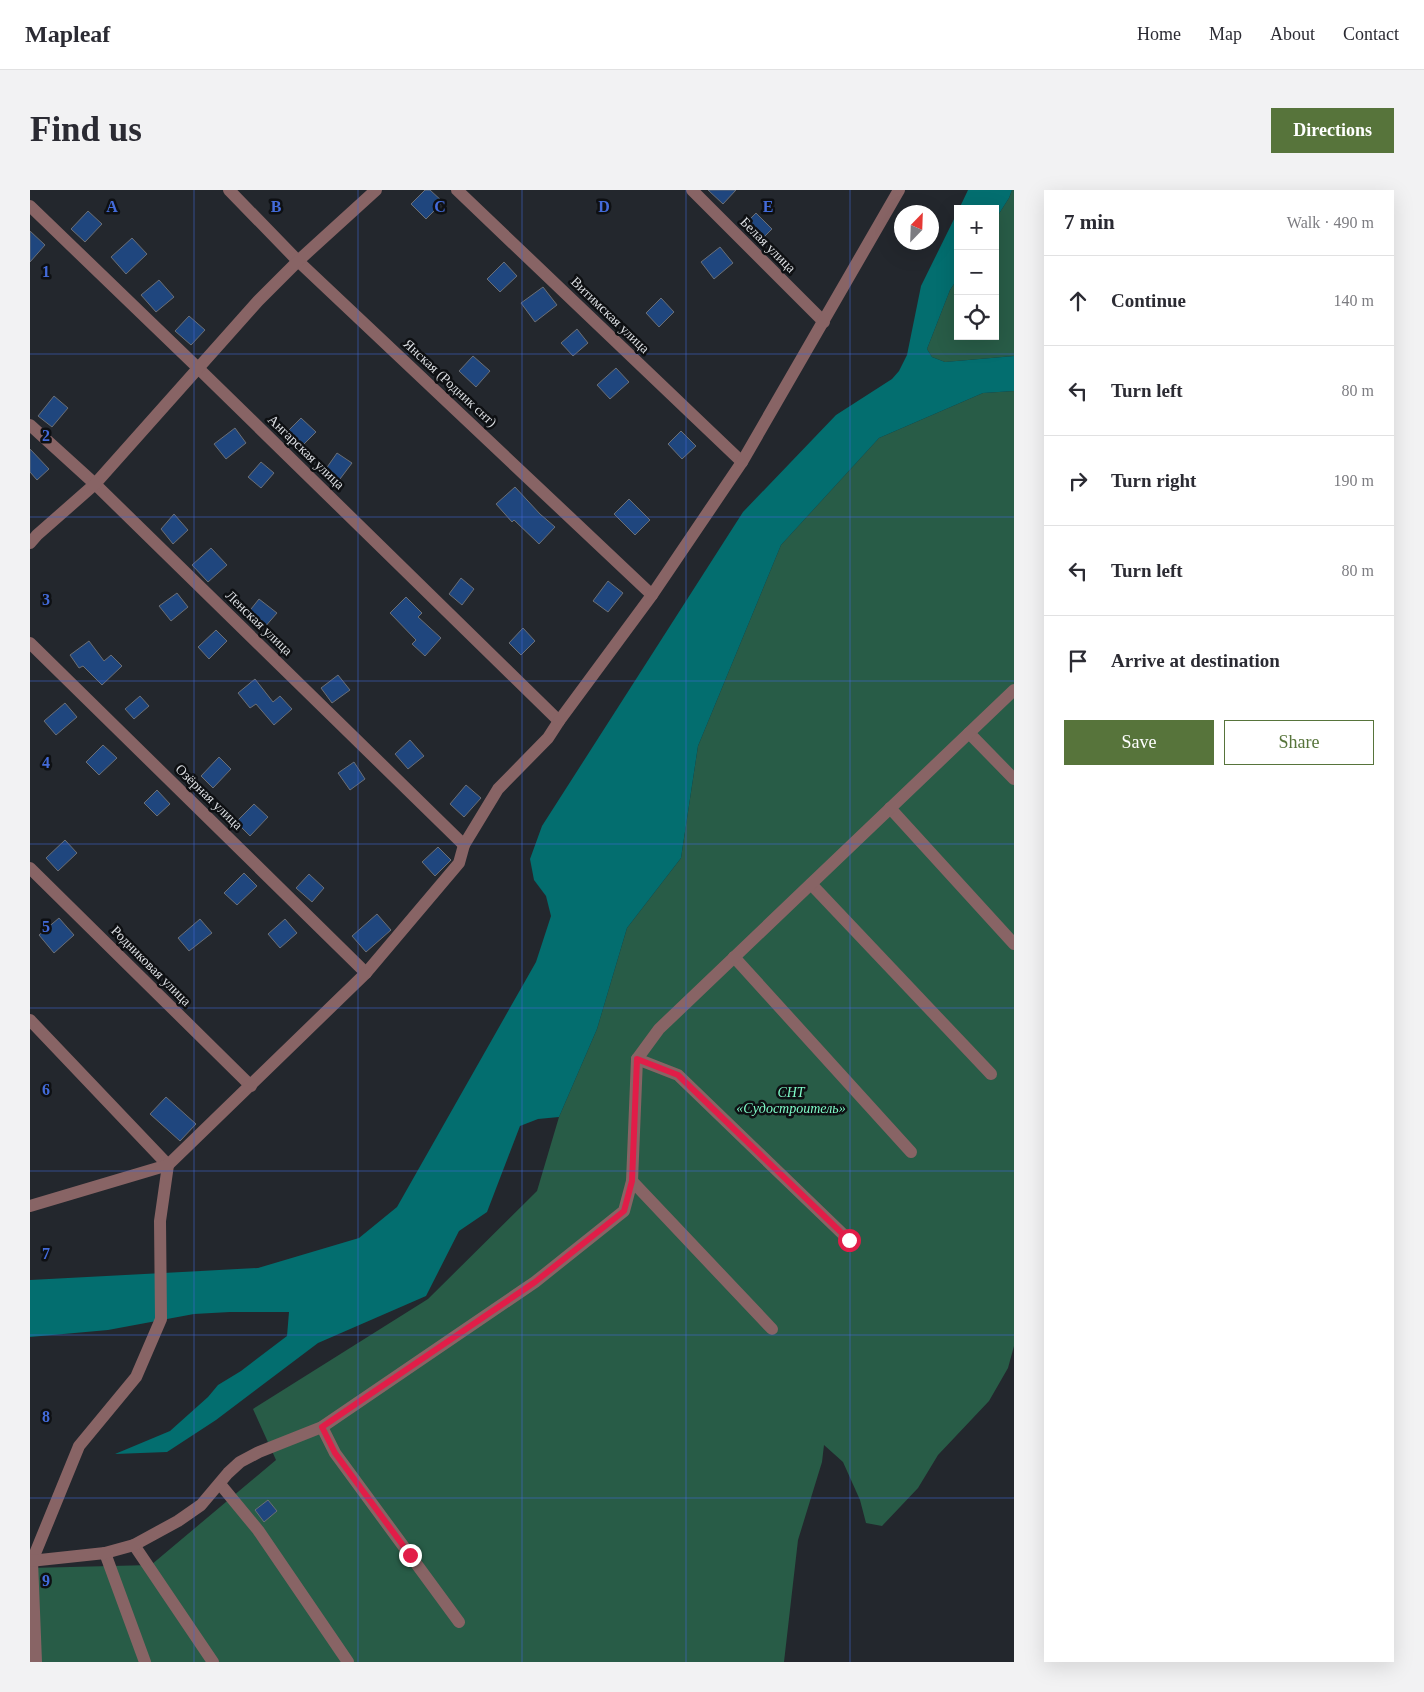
<!DOCTYPE html>
<html lang="en">
<head>
<meta charset="utf-8">
<style>
	:root { --surface:#fff; --page:#f2f2f3; --text:#2b2b33; --muted:#7c7c81; --line:#e1e1e2; --accent:#57743b }
	body { margin:0; font-family:"Times New Roman",serif; background:var(--page); color:var(--text) }
	.controls { position:absolute; right:15px; top:15px; display:grid; overflow:hidden; border-radius:0px; box-shadow:0 5px 20px #0002 }
	.controls button { width:45px; height:45px; display:grid; place-items:center; padding:0; border:0; border-bottom:1px solid var(--line); background:var(--surface); color:var(--text); font:25px sans-serif }
	.compass { position:absolute; left:864px; top:15px; width:45px; height:45px; border-radius:50%; background:var(--surface); box-shadow:0 5px 20px #0002; rotate:23deg }
	.stop { position:absolute; width:15px; height:15px; margin:-11px; border:4px solid #e11d48; border-radius:50%; background:#fff }
	.stop.end { background:#e11d48; border-color:#fff; box-shadow:0 1px 5px #0008 }
	.list { margin:0; padding:0; list-style:none }
	h2 { display:flex; justify-content:space-between; align-items:center; height:65px; margin:0; padding:0 20px; font-size:21px }
	h2 small { font-size:16px; font-weight:400; color:var(--muted) }
	.list li { display:grid; grid-template-columns:32px 1fr auto; gap:15px; align-items:center; box-sizing:border-box; height:90px; padding:0 20px; border-top:1px solid var(--line) }
	.list b { display:block; font-size:19px; white-space:nowrap }
	.list em { font-size:16px; font-style:normal; color:var(--muted) }
	.actions { display:flex; gap:10px; padding:15px 20px }
	.actions a { flex:1; padding:11px 0; border:1px solid var(--accent); border-radius:0px; text-align:center; font-size:18px; color:var(--accent) }
	.actions .main { background:var(--accent); color:#fff }
	.icon { flex:none; width:28px; height:28px; fill:none; stroke:currentColor; stroke-width:2; stroke-linecap:round; stroke-linejoin:round }
	.map { position:relative; flex:none; width:984px; height:1472px; overflow:hidden; border-radius:0px }
	header { display:flex; align-items:center; gap:30px; box-sizing:border-box; height:70px; padding:0 25px; background:var(--surface); border-bottom:1px solid var(--line) }
	header strong { font-size:24px }
	nav { display:flex; gap:28px; margin-inline-start:auto; font-size:18px }
	.intro { display:flex; align-items:center; justify-content:space-between; box-sizing:border-box; height:120px; padding:0 30px }
	h1 { margin:0; font-size:35px }
	.button { padding:12px 22px; border-radius:0px; background:var(--accent); color:#fff; font-size:18px; font-weight:700 }
	main { display:flex; gap:30px; padding:0 30px }
	aside { flex:1; background:var(--surface); border-radius:0px; box-shadow:0 5px 20px #0002 }
	.map>svg:first-child { display:block }
	.green { fill:#285c47 }
	.water { fill:#036e6f }
	.building { fill:#1f467e; stroke:#6b6f76 }
	.lines { fill:none; stroke-linecap:round; stroke-linejoin:round }
	.minor { stroke:#886465; stroke-width:12 }
	.route { stroke:#e11d48; stroke-width:6 }
	.grid { fill:none; stroke:#436bda; stroke-width:1; stroke-opacity:0.55 }
	.labels { text-anchor:middle; dominant-baseline:central; stroke-width:5; stroke-linejoin:round; paint-order:stroke }
	.street-label { font-size:14px; fill:#dcdfe3; stroke:#0e1013 }
	.park-label { font-size:14px; font-style:italic; fill:#7ffbc8; stroke:#0e1013 }
	.grid-label { font-size:16px; text-anchor:middle; font-weight:bold; fill:#436bda; stroke:#0e1013; stroke-width:5; stroke-linejoin:round; paint-order:stroke }
</style>
</head>
<body>
<header>
<strong>Mapleaf</strong>
<nav><a>Home</a><a>Map</a><a>About</a><a>Contact</a></nav>
</header>
<div class="intro"><h1>Find us</h1><a class="button">Directions</a></div>
<main>
<div class="map">
<svg width="984" height="1472" viewBox="0 0 984 1472">
	<rect width="100%" height="100%" fill="#23272d"/>
	<g class="green">
		<polygon points="982,0 984,0 984,166 915,172 902,167 897,159 920,100 928,88 928,146 965,146 965,30 979,8"/>
		<polygon points="984,201 984,1156 978,1178 959,1211 908,1265 888,1298 852,1336 836,1333 830,1310 813,1272 794,1255 792,1272 768,1350 754,1472 0,1472 0,1378 121,1375 246,1270 223,1219 398,1109 507,1001 529,927 567,839 597,738 651,668 668,556 751,355 849,248 953,203"/>
	</g>
	<g class="water">
		<polygon points="938,0 982,0 979,8 965,30 965,19 929,19"/>
		<polygon points="928,21 928,88 920,100 897,159 902,167 915,172 984,166 984,201 953,203 849,248 751,355 668,556 651,668 597,738 567,839 529,927 508,929 490,936 457,1022 429,1041 396,1106 288,1153 186,1230 137,1262 85,1264 140,1241 178,1207 188,1195 211,1181 257,1146 259,1122 200,1122 164,1124 78,1140 0,1147 0,1090 228,1078 329,1048 367,1017 506,772 521,726 516,706 504,690 500,669 512,636 713,322 806,225 862,189 869,181 877,165 891,96"/>
	</g>
	<g class="building">
		<polygon points="395,0 400,0 413,12 396,29 381,14"/>
		<polygon points="678,0 706,0 693,14"/>
		<polygon points="58,21 72,34 55,52 41,39"/>
		<polygon points="726,23 742,39 728,53 712,37"/>
		<polygon points="0,41 15,55 0,72"/>
		<polygon points="102,48 117,64 96,84 81,67"/>
		<polygon points="690,57 703,73 684,89 671,72"/>
		<polygon points="474,72 487,86 470,102 457,89"/>
		<polygon points="129,90 144,107 126,122 111,105"/>
		<polygon points="513,97 527,115 505,132 491,113"/>
		<polygon points="631,108 644,122 629,137 616,123"/>
		<polygon points="159,126 175,140 161,155 145,141"/>
		<polygon points="547,139 558,153 543,166 531,153"/>
		<polygon points="443,166 460,181 446,197 429,181"/>
		<polygon points="586,178 599,192 580,209 567,195"/>
		<polygon points="24,206 38,218 22,237 8,226"/>
		<polygon points="271,228 286,242 269,259 254,245"/>
		<polygon points="205,238 216,253 196,269 184,254"/>
		<polygon points="651,241 666,256 652,269 638,254"/>
		<polygon points="0,259 19,279 7,290 0,282"/>
		<polygon points="307,263 322,273 307,293 293,283"/>
		<polygon points="231,272 244,283 231,298 218,287"/>
		<polygon points="485,297 510,324 525,337 509,354 484,330 482,332 466,314"/>
		<polygon points="599,309 620,330 605,345 584,324"/>
		<polygon points="144,324 158,340 143,354 131,339"/>
		<polygon points="181,358 197,375 178,392 162,375"/>
		<polygon points="431,388 444,399 432,415 419,404"/>
		<polygon points="578,391 593,403 578,422 563,411"/>
		<polygon points="147,403 158,417 141,431 129,416"/>
		<polygon points="376,407 392,423 388,427 411,448 395,466 382,454 386,450 360,423"/>
		<polygon points="229,409 247,423 234,438 217,424"/>
		<polygon points="493,438 505,451 491,465 479,453"/>
		<polygon points="186,440 197,451 179,469 168,457"/>
		<polygon points="59,451 74,471 81,465 92,476 72,495 53,476 49,478 40,465"/>
		<polygon points="308,485 320,500 302,513 291,498"/>
		<polygon points="225,489 243,512 250,506 262,519 244,535 226,514 220,518 208,503"/>
		<polygon points="110,506 119,516 104,529 95,519"/>
		<polygon points="35,513 47,527 26,545 14,531"/>
		<polygon points="380,550 394,566 378,579 365,564"/>
		<polygon points="73,555 87,568 69,585 56,572"/>
		<polygon points="189,567 201,579 183,598 171,586"/>
		<polygon points="324,572 335,589 320,600 308,583"/>
		<polygon points="436,595 451,608 434,627 420,614"/>
		<polygon points="127,600 140,614 127,626 114,613"/>
		<polygon points="224,614 238,627 220,646 206,632"/>
		<polygon points="35,650 47,663 28,681 16,668"/>
		<polygon points="408,657 421,670 405,686 392,672"/>
		<polygon points="214,683 227,696 207,715 194,703"/>
		<polygon points="279,684 294,698 282,712 266,698"/>
		<polygon points="347,724 361,740 336,762 322,746"/>
		<polygon points="29,728 44,745 24,763 9,745"/>
		<polygon points="170,729 182,743 159,761 148,748"/>
		<polygon points="255,729 267,743 250,758 238,744"/>
		<polygon points="136,907 166,934 150,951 120,924"/>
		<polygon points="238,1310 247,1321 234,1332 225,1320"/>
	</g>
	<g class="lines">
		<g class="minor">
			<polyline points="199,0 268,71 622,405"/>
			<polyline points="427,0 712,272"/>
			<polyline points="662,0 794,132"/>
			<polyline points="0,16 168,178 529,531"/>
			<polyline points="0,235 65,294 434,655"/>
			<polyline points="0,353 7,345 65,294 228,111 268,71 346,0"/>
			<polyline points="0,453 336,783"/>
			<polyline points="939,543 984,589"/>
			<polyline points="860,618 984,754"/>
			<polyline points="0,678 221,896"/>
			<polyline points="781,694 961,884"/>
			<polyline points="704,767 881,962"/>
			<polyline points="0,830 138,975 130,1031 131,1129 106,1187 49,1256 2,1371 6,1472"/>
			<polyline points="607,869 648,885 819,1050"/>
			<polyline points="602,991 742,1139"/>
			<polyline points="0,1016 138,975 336,783 429,673 434,655 468,599 518,548 529,531 622,405 712,272 869,0"/>
			<polyline points="292,1237 305,1263 429,1432"/>
			<polyline points="190,1294 228,1340 318,1472"/>
			<polyline points="104,1355 183,1472"/>
			<polyline points="75,1363 115,1472"/>
			<polyline points="0,1371 75,1363 104,1355 148,1331 171,1315 198,1283 210,1272 229,1262 292,1237 505,1092 594,1021 602,991 607,869 629,839 984,500"/>
		</g>
	</g>
	<g class="lines">
		<polyline class="route" points="380,1365 305,1263 292,1237 505,1092 594,1021 602,991 607,869 648,885 819,1050"/>
	</g>
	<path class="grid" d="M164,0V1472M328,0V1472M492,0V1472M656,0V1472M820,0V1472M0,164H984M0,327H984M0,491H984M0,654H984M0,818H984M0,981H984M0,1145H984M0,1308H984"/>
	<g class="labels">
		<g class="street-label">
			<text transform="translate(738 55) rotate(45)">Белая улица</text>
			<text transform="translate(580 125) rotate(44)">Витимская улица</text>
			<text transform="translate(420 193) rotate(43)">Янская (Родник снт)</text>
			<text transform="translate(276 262) rotate(44)">Ангарская улица</text>
			<text transform="translate(229 433) rotate(44)">Ленская улица</text>
			<text transform="translate(179 607) rotate(44)">Озёрная улица</text>
			<text transform="translate(121 776) rotate(45)">Родниковая улица</text>
		</g>
		<g class="park-label">
			<text x="761" y="902">СНТ<tspan x="761" dy="16">«Судостроитель»</tspan></text>
		</g>
	</g>
	<g class="grid-label">
		<text x="82" y="22">A</text>
		<text x="246" y="22">B</text>
		<text x="410" y="22">C</text>
		<text x="574" y="22">D</text>
		<text x="738" y="22">E</text>
		<text x="16" y="87">1</text>
		<text x="16" y="251">2</text>
		<text x="16" y="415">3</text>
		<text x="16" y="578">4</text>
		<text x="16" y="742">5</text>
		<text x="16" y="905">6</text>
		<text x="16" y="1069">7</text>
		<text x="16" y="1232">8</text>
		<text x="16" y="1396">9</text>
	</g>
</svg>
<div class="controls">
<button>+</button>
<button>−</button>
<button><svg class="icon" aria-label="locate" viewBox="0 0 24 24"><circle cx="12" cy="12" r="6"/><path d="M12 2v4M12 18v4M2 12h4M18 12h4"/></svg></button>
</div>
<svg class="compass" viewBox="-18 -18 36 36"><path d="M0-13l5 13h-10z" fill="#e53935"/><path d="M0 13l5-13h-10z" fill="#7c7c81"/></svg>
<div class="stop" style="left:819px;top:1050px"></div>
<div class="stop end" style="left:380px;top:1365px"></div>
</div>
<aside>
<h2>7 min<small>Walk · 490 m</small></h2>
<ul class="list">
<li><svg class="icon" aria-label="ahead" viewBox="0 0 24 24"><path d="M12 20V5M6 11l6-6 6 6"/></svg><div><b>Continue</b></div><em>140 m</em></li>
<li><svg class="icon" aria-label="left" viewBox="0 0 24 24"><path d="M17 20v-9H6M10 6l-5 5 5 5"/></svg><div><b>Turn left</b></div><em>80 m</em></li>
<li><svg class="icon" aria-label="right" viewBox="0 0 24 24"><path d="M7 20v-9h11M14 6l5 5-5 5"/></svg><div><b>Turn right</b></div><em>190 m</em></li>
<li><svg class="icon" aria-label="left" viewBox="0 0 24 24"><path d="M17 20v-9H6M10 6l-5 5 5 5"/></svg><div><b>Turn left</b></div><em>80 m</em></li>
<li><svg class="icon" aria-label="arrive" viewBox="0 0 24 24"><path d="M6 21V4h12l-3 4 3 4H6"/></svg><div><b>Arrive at destination</b></div></li>
</ul>
<div class="actions"><a class="main">Save</a><a>Share</a></div>
</aside>
</main>
</body>
</html>
